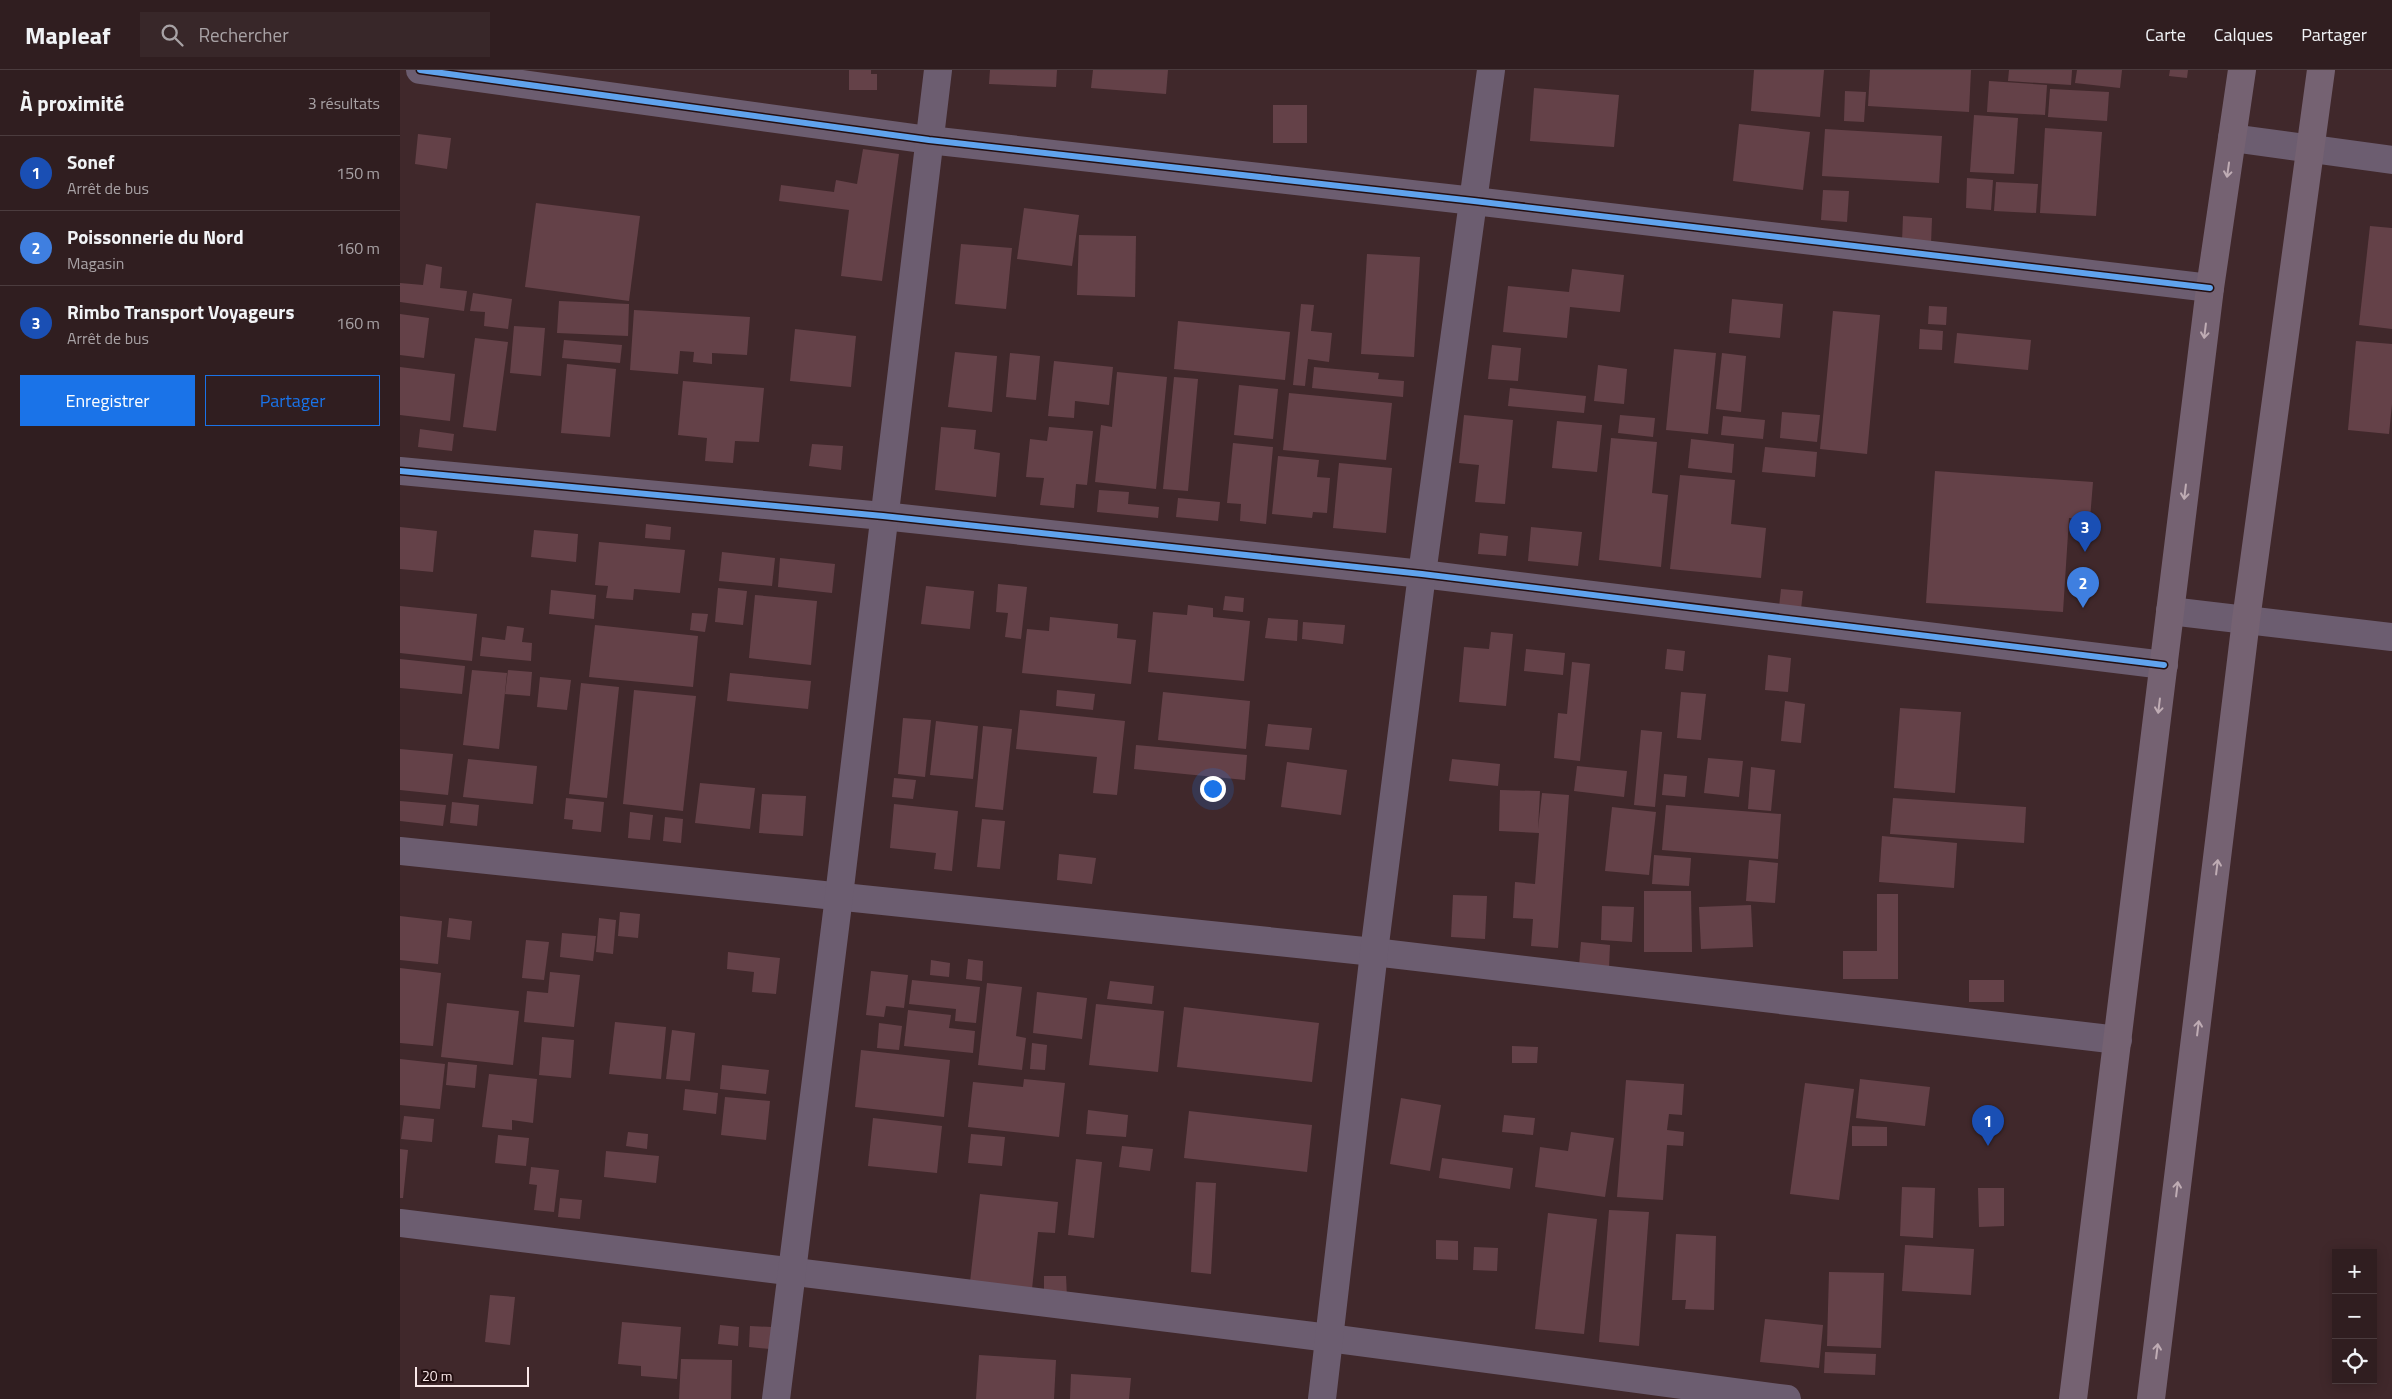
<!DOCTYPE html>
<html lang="fr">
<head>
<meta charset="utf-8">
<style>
	:root { --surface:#301e20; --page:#382729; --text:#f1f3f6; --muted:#a8a2a5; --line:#4b3c3e; --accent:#1a73e8 }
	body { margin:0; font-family:"Titillium Web",sans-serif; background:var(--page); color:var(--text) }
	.controls { position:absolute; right:15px; bottom:15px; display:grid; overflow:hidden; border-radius:0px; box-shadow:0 2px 12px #0003 }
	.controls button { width:45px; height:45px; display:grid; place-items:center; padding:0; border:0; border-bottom:1px solid var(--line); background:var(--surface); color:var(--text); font:25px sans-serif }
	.scale { position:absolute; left:15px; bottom:12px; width:114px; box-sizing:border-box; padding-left:5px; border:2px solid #fbe9ea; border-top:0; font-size:14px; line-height:18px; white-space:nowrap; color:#fbe9ea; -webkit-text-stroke:4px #230f11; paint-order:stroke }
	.you { position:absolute; left:812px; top:718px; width:18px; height:18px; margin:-12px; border:4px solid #fff; border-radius:50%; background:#1a73e8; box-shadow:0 0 0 8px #1a73e833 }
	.badge { display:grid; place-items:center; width:32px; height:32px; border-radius:50%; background:var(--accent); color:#fff; font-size:16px; font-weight:700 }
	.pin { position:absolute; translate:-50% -41px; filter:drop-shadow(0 1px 2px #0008) }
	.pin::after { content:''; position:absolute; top:26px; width:18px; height:15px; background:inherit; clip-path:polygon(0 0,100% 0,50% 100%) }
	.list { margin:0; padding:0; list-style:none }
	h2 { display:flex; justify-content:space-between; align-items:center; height:65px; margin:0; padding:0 20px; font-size:21px }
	h2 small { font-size:16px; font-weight:400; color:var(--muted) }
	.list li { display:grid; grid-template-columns:32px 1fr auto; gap:15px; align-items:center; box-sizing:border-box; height:75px; padding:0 20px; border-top:1px solid var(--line) }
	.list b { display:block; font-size:19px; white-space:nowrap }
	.list p { margin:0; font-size:16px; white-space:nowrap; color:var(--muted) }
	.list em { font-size:16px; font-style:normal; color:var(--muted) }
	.actions { display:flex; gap:10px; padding:15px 20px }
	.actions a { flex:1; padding:11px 0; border:1px solid var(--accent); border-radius:0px; text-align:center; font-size:18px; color:var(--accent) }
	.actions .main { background:var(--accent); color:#fff }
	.icon { flex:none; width:28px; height:28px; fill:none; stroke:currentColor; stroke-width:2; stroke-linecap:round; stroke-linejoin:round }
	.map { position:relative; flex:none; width:1992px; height:1329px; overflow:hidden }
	header { display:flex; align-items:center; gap:30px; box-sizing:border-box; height:70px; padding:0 25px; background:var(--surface); border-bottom:1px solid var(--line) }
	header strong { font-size:24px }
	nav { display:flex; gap:28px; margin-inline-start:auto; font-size:18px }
	.search { width:350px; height:45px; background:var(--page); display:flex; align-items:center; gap:12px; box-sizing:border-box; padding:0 18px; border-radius:0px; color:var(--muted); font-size:19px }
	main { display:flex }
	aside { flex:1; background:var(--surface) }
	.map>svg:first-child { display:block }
	.building { fill:#644148 }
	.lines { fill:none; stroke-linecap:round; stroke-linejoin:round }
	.minor { stroke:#6c5d70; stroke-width:28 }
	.highway { stroke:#756272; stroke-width:28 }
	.cycleway-casing { stroke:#230f11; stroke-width:9 }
	.cycleway { stroke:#60a3ed; stroke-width:6 }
	.oneway { stroke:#bfacb4 }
</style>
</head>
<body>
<header>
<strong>Mapleaf</strong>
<div class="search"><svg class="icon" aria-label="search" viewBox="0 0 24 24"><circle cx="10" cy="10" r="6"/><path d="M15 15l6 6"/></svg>Rechercher</div>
<nav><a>Carte</a><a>Calques</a><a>Partager</a></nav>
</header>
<main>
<aside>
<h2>À proximité<small>3 résultats</small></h2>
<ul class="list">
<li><span class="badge" style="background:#1a4fb4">1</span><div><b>Sonef</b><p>Arrêt de bus</p></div><em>150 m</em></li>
<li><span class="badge" style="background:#3f7fe0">2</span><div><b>Poissonnerie du Nord</b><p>Magasin</p></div><em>160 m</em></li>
<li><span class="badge" style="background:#1a4fb4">3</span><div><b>Rimbo Transport Voyageurs</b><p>Arrêt de bus</p></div><em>160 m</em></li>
</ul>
<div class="actions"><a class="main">Enregistrer</a><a>Partager</a></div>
</aside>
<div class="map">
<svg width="1992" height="1329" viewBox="0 0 1992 1329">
	<rect width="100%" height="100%" fill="#40282b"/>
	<g class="building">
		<polygon points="449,0 471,0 471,4 477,4 477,20 449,20"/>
		<polygon points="590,0 657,0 656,17 589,14"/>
		<polygon points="693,0 768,0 766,24 691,18"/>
		<polygon points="1354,0 1424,0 1420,47 1351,41"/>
		<polygon points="1470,0 1571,0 1569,42 1468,36"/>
		<polygon points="1609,0 1672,0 1671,15 1608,11"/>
		<polygon points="1677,0 1722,0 1720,18 1675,13"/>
		<polygon points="1770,0 1788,0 1787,8 1769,6"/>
		<polygon points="1589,11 1647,15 1645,45 1587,42"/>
		<polygon points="1134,18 1219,25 1214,77 1130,71"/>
		<polygon points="1650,19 1709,22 1707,51 1648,47"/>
		<polygon points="1445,21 1466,22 1464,52 1444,51"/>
		<rect x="873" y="35" width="34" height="38"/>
		<polygon points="1574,45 1618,48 1614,104 1570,102"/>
		<polygon points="1339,54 1410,62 1403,120 1333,111"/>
		<polygon points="1645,58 1702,62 1696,146 1640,143"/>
		<polygon points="1425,59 1542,66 1539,113 1422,106"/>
		<polygon points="18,64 51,68 47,99 15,94"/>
		<polygon points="463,79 499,84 482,211 441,206 449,140 379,131 381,115 434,122 436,110 457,114"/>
		<polygon points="1567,108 1593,110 1591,140 1566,138"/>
		<polygon points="1596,112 1638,114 1636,143 1594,141"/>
		<polygon points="1423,120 1449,121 1447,152 1421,150"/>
		<polygon points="136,133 240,146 229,231 125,217"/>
		<polygon points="624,138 679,145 672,196 617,189"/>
		<polygon points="1503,146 1532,148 1531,174 1502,172"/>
		<polygon points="1970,156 1992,158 1992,259 1959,255"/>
		<polygon points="679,165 736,166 735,227 677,225"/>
		<polygon points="561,174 612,178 606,239 555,234"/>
		<polygon points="967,184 1020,187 1014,287 961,284"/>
		<polygon points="26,194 42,197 40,218 67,221 64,241 0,232 0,213 23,215"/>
		<polygon points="1172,199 1224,205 1220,242 1170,237 1167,268 1103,262 1108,216 1169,222"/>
		<polygon points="73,223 112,229 108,259 84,256 85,242 70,241"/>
		<polygon points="1332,229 1383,234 1380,268 1329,263"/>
		<polygon points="159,231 229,234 228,266 157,263"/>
		<polygon points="901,234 914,235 911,261 932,263 929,292 908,289 905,316 893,315"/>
		<polygon points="1529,236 1547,237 1546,255 1528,254"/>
		<polygon points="234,240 350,247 347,285 312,283 312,294 293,292 294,282 280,281 278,304 230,300"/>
		<polygon points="1433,241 1480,245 1467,384 1420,379"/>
		<polygon points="0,244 29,248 24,288 0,285"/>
		<polygon points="778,251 890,262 885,310 774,299"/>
		<polygon points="114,256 145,258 141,306 110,303"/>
		<polygon points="395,259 456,266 451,317 390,311"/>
		<polygon points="1520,259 1543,261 1542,280 1519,279"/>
		<polygon points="1557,263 1631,270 1628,300 1554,293"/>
		<polygon points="75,268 108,272 96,361 63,357"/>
		<polygon points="164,270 222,275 220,293 162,288"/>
		<polygon points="1956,271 1992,274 1992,334 1989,364 1948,360"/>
		<polygon points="1092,275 1121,278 1118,311 1088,309"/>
		<polygon points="1274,279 1316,283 1308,364 1266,360"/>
		<polygon points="555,282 597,286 592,342 548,337"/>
		<polygon points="610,283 640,286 636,330 606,327"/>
		<polygon points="1322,283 1346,286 1341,342 1316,339"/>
		<polygon points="654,291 713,297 709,335 675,331 674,348 648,346"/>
		<polygon points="167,294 216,299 210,367 161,363"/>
		<polygon points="1198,295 1227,299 1224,334 1194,331"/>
		<polygon points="0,297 55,304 50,351 0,345"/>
		<polygon points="914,297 979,303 978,309 1004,311 1003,327 912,318"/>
		<polygon points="717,302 767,307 756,419 695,412 701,355 712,357"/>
		<polygon points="774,307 798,309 788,421 763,419"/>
		<polygon points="283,311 364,318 359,372 335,371 333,393 305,391 307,368 278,365"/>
		<polygon points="839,315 878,319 873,369 834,365"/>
		<polygon points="1110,318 1186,326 1184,343 1108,336"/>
		<polygon points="889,323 992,333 986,390 883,380"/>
		<polygon points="1382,342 1420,345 1417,372 1380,368"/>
		<polygon points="1064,345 1113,350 1105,434 1075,432 1079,395 1059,393"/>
		<polygon points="1220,345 1255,348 1253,367 1218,363"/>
		<polygon points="1323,346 1365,350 1363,369 1321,365"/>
		<polygon points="1157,351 1202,355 1197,402 1152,398"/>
		<polygon points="541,357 576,360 574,379 600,383 596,427 535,420"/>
		<polygon points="649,357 693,361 687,415 676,414 674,438 640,435 644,408 626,407 630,369 647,371"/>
		<polygon points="20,359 54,364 52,381 18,377"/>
		<polygon points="1211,368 1257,372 1252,423 1268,425 1261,497 1199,490"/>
		<polygon points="1291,369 1334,374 1332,403 1288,398"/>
		<polygon points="833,373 873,377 866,454 840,451 841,434 827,433"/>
		<polygon points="412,374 443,376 441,400 409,396"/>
		<polygon points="1365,377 1417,382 1415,407 1362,402"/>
		<polygon points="878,386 919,390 917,407 930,408 927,443 913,442 912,448 872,444"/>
		<polygon points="939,393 992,398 986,463 933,458"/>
		<polygon points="1535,401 1693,412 1690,449 1669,448 1663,542 1526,533"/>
		<polygon points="1280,405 1335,410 1331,454 1366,458 1361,508 1270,499"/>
		<polygon points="699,420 729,422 728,434 759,437 758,448 697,442"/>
		<polygon points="778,428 820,432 818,451 776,447"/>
		<polygon points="246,454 271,457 270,470 245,468"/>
		<polygon points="0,457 37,461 33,502 0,499"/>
		<polygon points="1131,457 1182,462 1178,496 1128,491"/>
		<polygon points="134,460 178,464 176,492 131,487"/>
		<polygon points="1080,463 1108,466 1106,486 1078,484"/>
		<polygon points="199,472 285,480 280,523 234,519 233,530 206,528 208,516 195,515"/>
		<polygon points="322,482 375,488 372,516 319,511"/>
		<polygon points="380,488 435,494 432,523 378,517"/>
		<polygon points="598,514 627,517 621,569 605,567 608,543 596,542"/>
		<polygon points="526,516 574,521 570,559 521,554"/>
		<polygon points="318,518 347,521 343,555 315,552"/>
		<polygon points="1381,519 1403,521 1401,539 1379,537"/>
		<polygon points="151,520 196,525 194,549 149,544"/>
		<polygon points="355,525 417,531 411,595 349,588"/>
		<polygon points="825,526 844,528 843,542 823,540"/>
		<polygon points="788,535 813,538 813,547 850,551 844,611 748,602 753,542 787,545"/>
		<polygon points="0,536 77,544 72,591 0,583"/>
		<polygon points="292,543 308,544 305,562 290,560"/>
		<polygon points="650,547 718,554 717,568 736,570 731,614 622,603 627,559 649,561"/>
		<polygon points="868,548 898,550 897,571 865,568"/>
		<polygon points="903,552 945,555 943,574 902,569"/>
		<polygon points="195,555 298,566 293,617 189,607"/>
		<polygon points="107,556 124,558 122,572 132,573 131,591 80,586 82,567 105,570"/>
		<polygon points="1091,562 1113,564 1106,636 1059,632 1064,577 1089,579"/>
		<polygon points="1126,579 1165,583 1163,605 1124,601"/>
		<polygon points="1267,579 1285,581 1283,601 1265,599"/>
		<polygon points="1368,585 1391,588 1388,622 1365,620"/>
		<polygon points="0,589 65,596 62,624 0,618"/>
		<polygon points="1172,592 1190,594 1180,691 1154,688 1158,643 1167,644"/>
		<polygon points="72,600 107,603 99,679 63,675"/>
		<polygon points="108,600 132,602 130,626 105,624"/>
		<polygon points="330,603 411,611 408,639 327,631"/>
		<polygon points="140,607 171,610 167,640 137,637"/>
		<polygon points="181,613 219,617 207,728 169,724"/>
		<polygon points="234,620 296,626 283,741 223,734"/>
		<polygon points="657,620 695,624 693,640 656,636"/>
		<polygon points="763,622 850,631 846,679 758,670"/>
		<polygon points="1281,622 1306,624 1301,670 1277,668"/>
		<polygon points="1385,631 1405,634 1401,673 1381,671"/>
		<polygon points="1500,638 1561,642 1555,723 1494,718"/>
		<polygon points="620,640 725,651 717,725 693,723 697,687 616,679"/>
		<polygon points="503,648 531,650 525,707 498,704"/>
		<polygon points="536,651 578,656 573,709 530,705"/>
		<polygon points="868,654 912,658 909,680 865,676"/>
		<polygon points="583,656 612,659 603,740 575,737"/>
		<polygon points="1241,660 1262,662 1255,737 1234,735"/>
		<polygon points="736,675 847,685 845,710 734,699"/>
		<polygon points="0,679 53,684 48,725 0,720"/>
		<polygon points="1308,688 1343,691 1339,727 1304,723"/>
		<polygon points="68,689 137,696 133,734 63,727"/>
		<polygon points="1052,689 1100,694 1098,716 1049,711"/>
		<polygon points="887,692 947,700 941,745 881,737"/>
		<polygon points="1177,696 1227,701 1224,727 1174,721"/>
		<polygon points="1351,697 1375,700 1371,741 1348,739"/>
		<polygon points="1264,704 1287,706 1285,727 1262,725"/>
		<polygon points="494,708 516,710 513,729 492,727"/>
		<polygon points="300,713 355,718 350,759 295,753"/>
		<polygon points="1100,720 1140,721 1138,759 1142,723 1169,725 1158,878 1131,876 1133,849 1113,848 1115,812 1135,814 1139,763 1099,761"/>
		<polygon points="362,724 406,726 403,766 359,763"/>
		<polygon points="166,728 204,732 201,762 172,759 173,750 164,749"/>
		<polygon points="1493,728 1626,737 1624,773 1490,764"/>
		<polygon points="0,731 46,735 43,756 0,751"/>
		<polygon points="52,732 79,735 77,756 50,753"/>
		<polygon points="494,734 558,741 552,801 534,799 536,783 490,778"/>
		<polygon points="1266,735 1381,744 1378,789 1262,780"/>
		<polygon points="1212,737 1256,742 1249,805 1205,801"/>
		<polygon points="230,742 253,745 250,770 228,768"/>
		<polygon points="265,747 283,749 281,773 263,771"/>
		<polygon points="582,749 605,751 600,799 577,797"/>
		<polygon points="1482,766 1557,773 1554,818 1479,812"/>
		<polygon points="659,784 696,788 692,814 657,810"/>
		<polygon points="1254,785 1291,788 1289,816 1252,814"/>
		<polygon points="1349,790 1378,793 1375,833 1346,831"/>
		<polygon points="1244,821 1291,821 1292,882 1244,882"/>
		<polygon points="1477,824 1498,824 1498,909 1443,909 1443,881 1477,881"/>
		<polygon points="1053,825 1087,826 1085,869 1051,867"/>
		<polygon points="1351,835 1353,877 1301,879 1299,837"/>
		<polygon points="1202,836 1234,837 1232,872 1201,870"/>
		<polygon points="220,842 240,844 238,868 218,866"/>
		<polygon points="0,846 42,851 38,894 0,890"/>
		<polygon points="49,848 72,851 70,870 47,867"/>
		<polygon points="199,848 216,850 213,884 196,882"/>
		<polygon points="162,863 196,866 193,891 160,887"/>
		<polygon points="126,870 149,872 144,910 122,908"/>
		<polygon points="1181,872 1210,875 1209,898 1179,896"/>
		<polygon points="328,882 380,888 376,924 352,922 354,902 327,899"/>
		<polygon points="568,889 583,891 582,911 566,909"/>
		<polygon points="531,890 550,893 549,907 530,905"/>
		<polygon points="0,898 41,903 33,976 0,973"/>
		<polygon points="471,901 508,905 504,938 486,936 484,947 466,945"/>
		<polygon points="150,902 180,905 174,957 124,952 127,921 148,923"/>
		<polygon points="512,910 580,917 576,953 555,951 556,939 509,934"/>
		<rect x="1569" y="910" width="35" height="22"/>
		<polygon points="710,911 754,916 752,934 707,929"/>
		<polygon points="587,913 622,917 616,966 626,968 622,1000 578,995"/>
		<polygon points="637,922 687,928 682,969 633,963"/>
		<polygon points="47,933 119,941 113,995 41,987"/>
		<polygon points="696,934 764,941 758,1002 689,995"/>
		<polygon points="784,937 919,953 912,1012 777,997"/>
		<polygon points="508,940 551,945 549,958 575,961 573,983 504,976"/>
		<polygon points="215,952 266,957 261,1009 209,1004"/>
		<polygon points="479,953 502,956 499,980 477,978"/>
		<polygon points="272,960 295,963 290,1011 266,1009"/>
		<polygon points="142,967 174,970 171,1008 139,1005"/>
		<polygon points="632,973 647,975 645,1000 630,999"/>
		<polygon points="1112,976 1138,977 1137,993 1112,993"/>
		<polygon points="461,980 550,990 544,1047 455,1037"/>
		<polygon points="0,989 45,994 40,1039 0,1035"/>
		<polygon points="48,992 77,995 75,1018 46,1015"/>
		<polygon points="322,995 369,1000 366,1024 320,1019"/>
		<polygon points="89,1004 137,1009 133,1053 112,1050 112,1060 82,1057"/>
		<polygon points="624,1009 665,1013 659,1067 568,1057 573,1012 623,1017"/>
		<polygon points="1460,1009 1530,1017 1525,1056 1456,1048"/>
		<polygon points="1226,1010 1284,1014 1282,1045 1269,1044 1267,1060 1284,1062 1283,1076 1267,1075 1263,1130 1217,1127"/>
		<polygon points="1405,1013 1454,1019 1439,1130 1390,1124"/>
		<polygon points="285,1019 318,1023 316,1044 283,1040"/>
		<polygon points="325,1027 370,1031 366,1070 321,1065"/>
		<polygon points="1001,1028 1041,1035 1030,1101 990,1094"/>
		<polygon points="688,1040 728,1045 726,1067 686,1064"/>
		<polygon points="789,1041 912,1055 907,1102 784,1088"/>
		<polygon points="1104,1045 1135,1048 1133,1065 1102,1062"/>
		<polygon points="4,1046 34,1049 32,1072 1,1069"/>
		<polygon points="473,1048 542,1056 537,1103 468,1096"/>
		<polygon points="1452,1056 1487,1057 1487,1076 1452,1076"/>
		<polygon points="228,1062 248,1064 247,1079 226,1076"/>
		<polygon points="1171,1062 1214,1068 1205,1127 1135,1117 1140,1077 1168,1081"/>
		<polygon points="571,1064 605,1067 602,1096 568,1093"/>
		<polygon points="98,1065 129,1068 126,1096 95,1093"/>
		<polygon points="722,1076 753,1079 750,1101 719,1097"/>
		<polygon points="0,1079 8,1080 3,1128 0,1128"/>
		<polygon points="206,1081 259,1086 256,1113 204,1107"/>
		<polygon points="1042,1088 1113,1098 1110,1119 1039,1108"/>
		<polygon points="676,1089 702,1092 694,1168 668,1165"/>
		<polygon points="131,1097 159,1100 154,1142 134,1140 137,1115 129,1114"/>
		<polygon points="796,1112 816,1113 811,1204 791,1202"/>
		<polygon points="1502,1117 1535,1118 1533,1168 1500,1166"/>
		<polygon points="1578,1118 1604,1118 1604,1156 1579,1157"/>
		<polygon points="580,1124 658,1132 655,1163 638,1162 632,1219 570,1212"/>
		<polygon points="160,1128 182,1130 180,1149 158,1147"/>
		<polygon points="1209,1140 1249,1142 1239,1276 1199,1272"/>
		<polygon points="1148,1143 1197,1149 1184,1264 1135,1259"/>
		<polygon points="1276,1164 1316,1166 1314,1240 1285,1239 1286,1230 1272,1230"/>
		<polygon points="1036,1170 1058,1171 1058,1190 1036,1189"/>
		<polygon points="1505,1175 1574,1179 1571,1225 1502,1221"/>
		<polygon points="1074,1177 1098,1178 1097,1201 1073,1200"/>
		<polygon points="1429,1202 1484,1203 1481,1278 1427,1276"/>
		<polygon points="644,1206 666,1206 667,1228 644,1228"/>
		<polygon points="90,1225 115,1227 110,1275 85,1272"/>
		<polygon points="1365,1249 1423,1255 1419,1298 1360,1292"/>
		<polygon points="222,1252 281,1257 277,1309 241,1306 241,1296 218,1294"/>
		<polygon points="320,1255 339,1257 338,1276 318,1274"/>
		<polygon points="350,1256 372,1257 370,1279 349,1277"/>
		<polygon points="1425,1282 1476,1284 1475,1305 1424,1303"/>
		<polygon points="579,1285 656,1290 654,1329 576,1329"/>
		<polygon points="281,1289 332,1290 331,1329 279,1329"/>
		<polygon points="671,1304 731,1308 729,1329 670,1329"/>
	</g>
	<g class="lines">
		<g class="minor">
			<polyline points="20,0 529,70 1074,131 1810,218"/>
			<polyline points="1832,68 1992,90"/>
			<polyline points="0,401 483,446 1022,504 1764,595"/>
			<polyline points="1770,541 1992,567"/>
			<polyline points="0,781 974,882 1718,970"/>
			<polyline points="0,1153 929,1268 1387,1329"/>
			<polyline points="376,1329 439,826 538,0"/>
			<polyline points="922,1329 974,882 1022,504 1091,0"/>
		</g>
		<g class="highway">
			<polyline points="1673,1329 1810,218 1842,0"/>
			<polyline points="1751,1329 1846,550 1921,0"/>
		</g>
		<g class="cycleway-casing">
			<g id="cycleway">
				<polyline points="20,0 529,70 1074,131 1810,218"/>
				<polyline points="0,401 483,446 1022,504 1764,595"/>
			</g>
		</g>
		<use href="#cycleway" class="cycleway"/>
	</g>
	<defs><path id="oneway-shaft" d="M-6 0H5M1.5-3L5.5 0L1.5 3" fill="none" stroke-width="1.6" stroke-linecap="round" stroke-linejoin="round" transform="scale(1.25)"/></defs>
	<g class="oneway">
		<use href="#oneway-shaft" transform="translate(1828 100) rotate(98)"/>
		<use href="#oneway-shaft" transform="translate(1805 261) rotate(97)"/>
		<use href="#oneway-shaft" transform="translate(1785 422) rotate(97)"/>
		<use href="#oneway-shaft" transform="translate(1759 636) rotate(97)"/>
		<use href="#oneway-shaft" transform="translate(1817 797) rotate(-83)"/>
		<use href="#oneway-shaft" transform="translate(1798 958) rotate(-83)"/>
		<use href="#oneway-shaft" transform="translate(1777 1119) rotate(-83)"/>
		<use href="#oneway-shaft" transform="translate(1757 1281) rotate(-83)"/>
	</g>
</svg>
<div class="controls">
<button>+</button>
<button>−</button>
<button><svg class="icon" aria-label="locate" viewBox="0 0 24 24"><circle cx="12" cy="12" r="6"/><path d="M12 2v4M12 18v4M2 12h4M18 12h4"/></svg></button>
</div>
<div class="scale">20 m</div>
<div class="you"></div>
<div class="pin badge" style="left:1588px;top:1076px;background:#1a4fb4">1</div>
<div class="pin badge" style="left:1683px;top:538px;background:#3f7fe0">2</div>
<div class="pin badge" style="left:1685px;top:482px;background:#1a4fb4">3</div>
</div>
</main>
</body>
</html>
